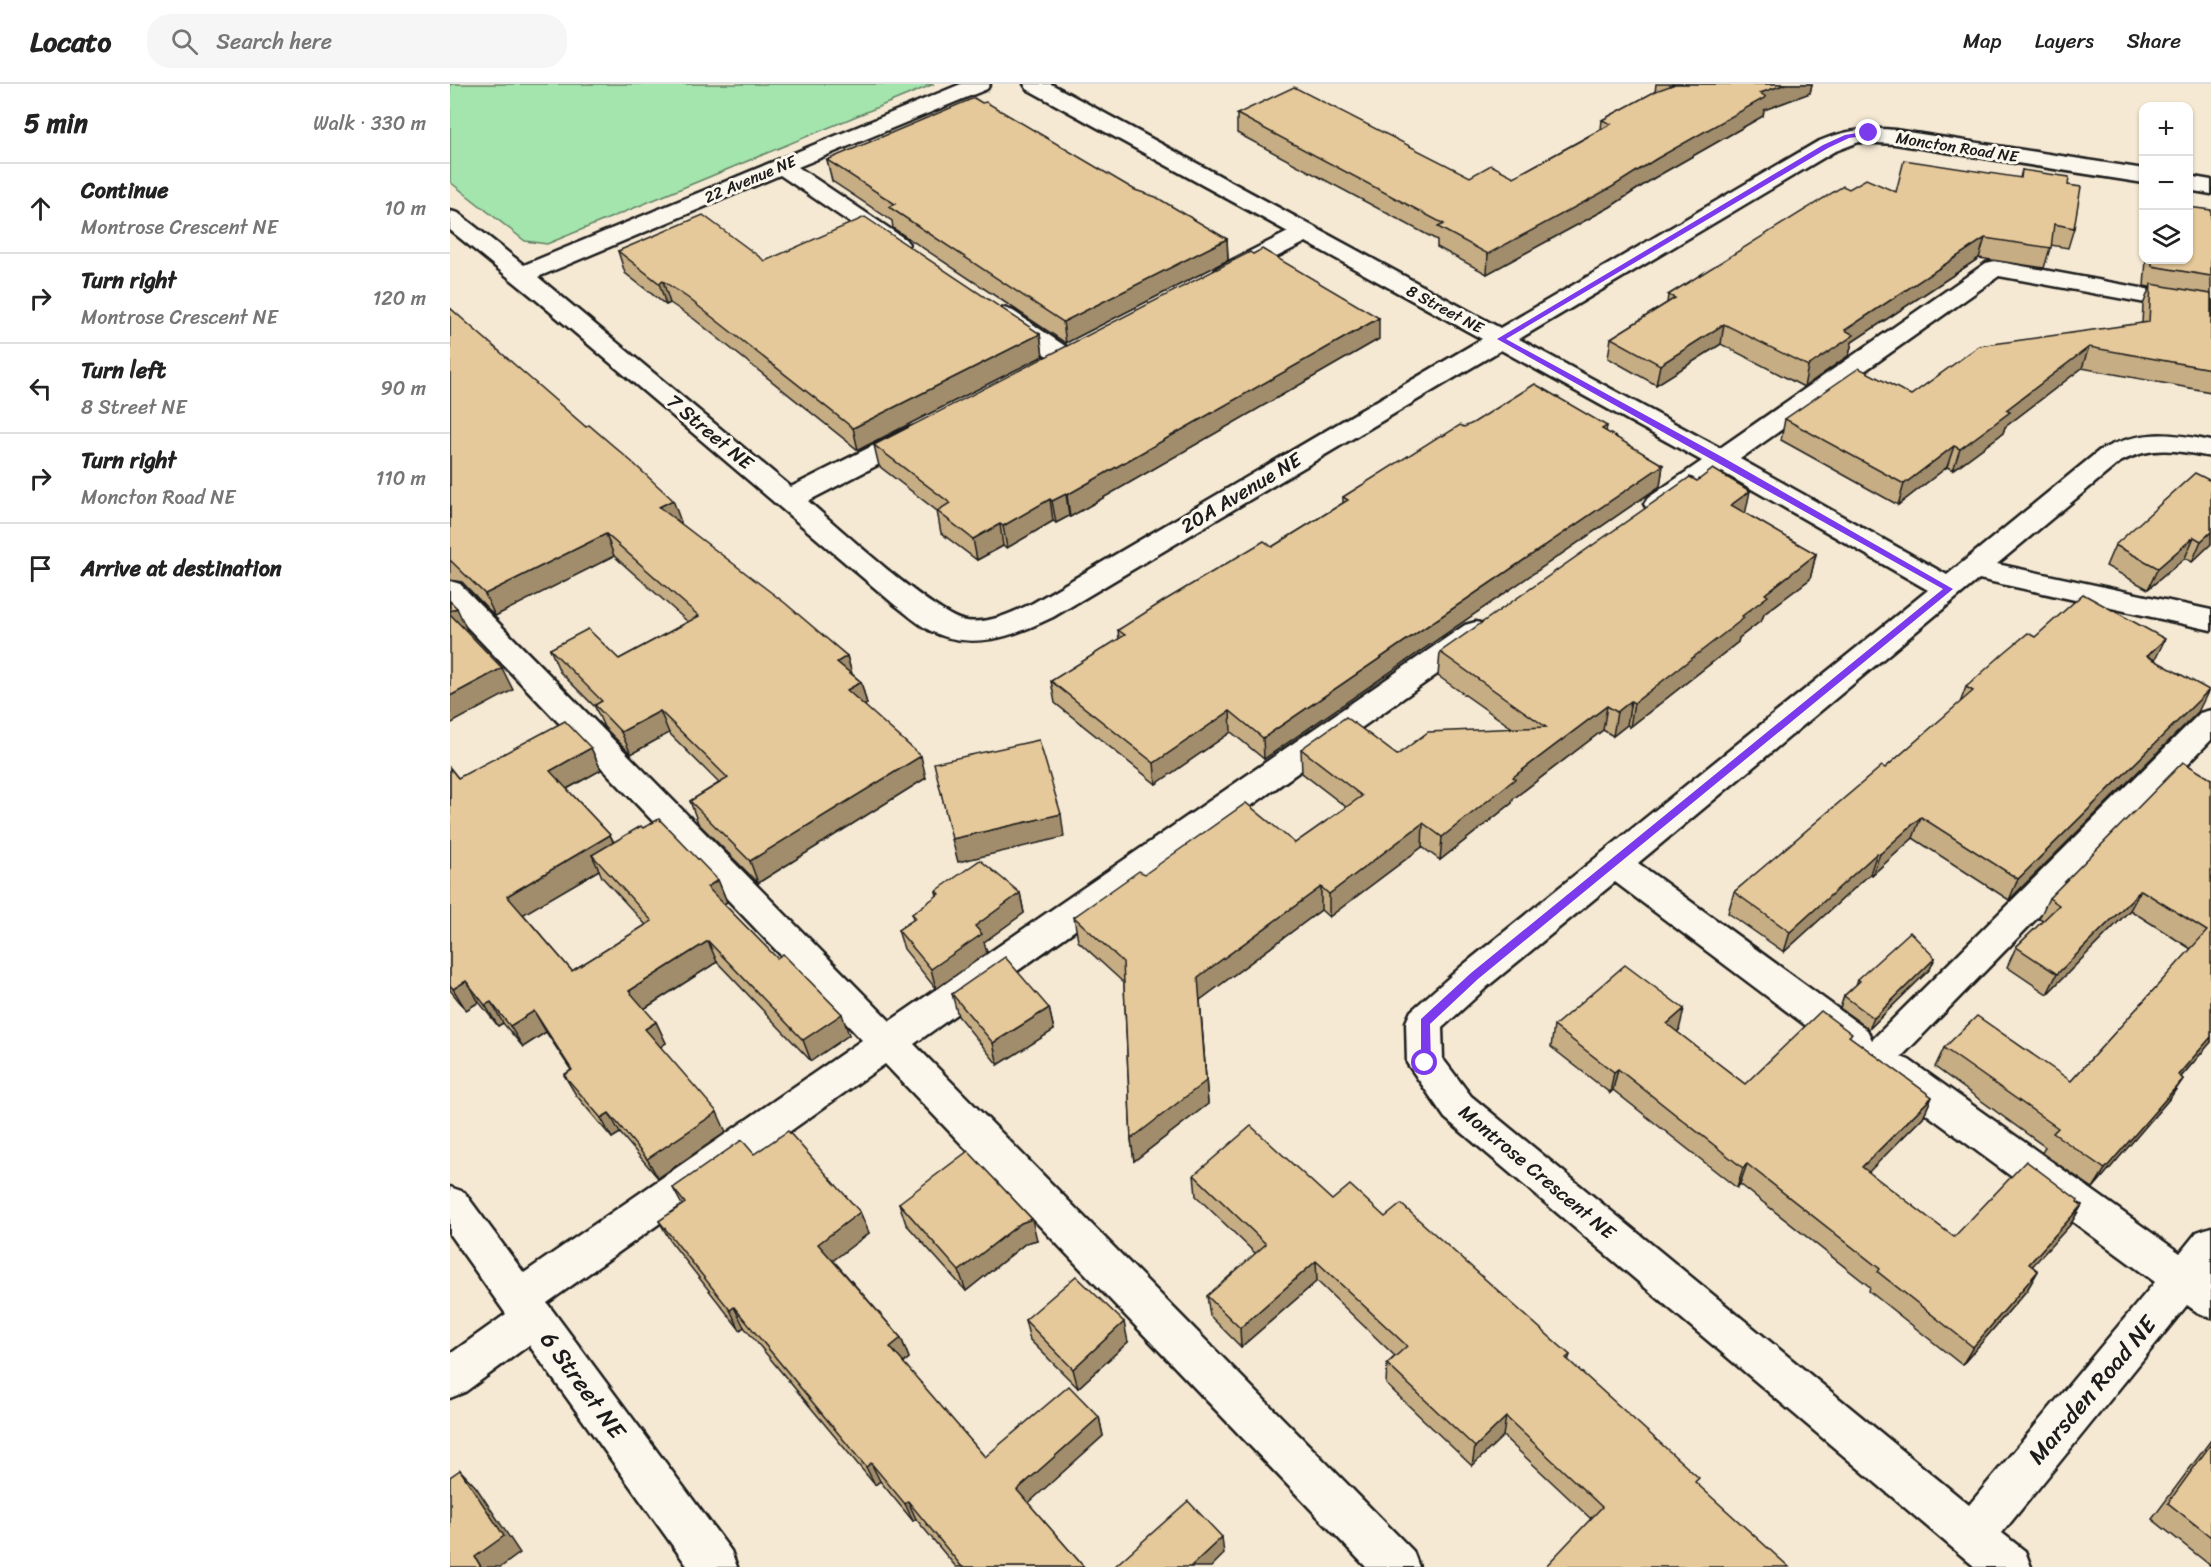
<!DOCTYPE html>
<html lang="en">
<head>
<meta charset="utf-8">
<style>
	:root { --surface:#fff; --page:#f6f6f6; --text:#222; --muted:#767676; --line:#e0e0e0 }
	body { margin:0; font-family:Sriracha,sans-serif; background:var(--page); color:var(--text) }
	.controls { position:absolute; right:18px; top:18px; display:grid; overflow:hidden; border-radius:12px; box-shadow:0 2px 4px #0004 }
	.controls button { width:54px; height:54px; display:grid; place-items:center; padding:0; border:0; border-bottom:2px solid var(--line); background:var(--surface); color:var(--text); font:30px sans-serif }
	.stop { position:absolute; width:18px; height:18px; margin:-14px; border:4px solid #7c3aed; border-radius:50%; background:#fff }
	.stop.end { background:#7c3aed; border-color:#fff; box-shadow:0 2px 6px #0008 }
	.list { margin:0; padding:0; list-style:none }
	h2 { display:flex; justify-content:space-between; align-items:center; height:78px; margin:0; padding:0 24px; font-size:26px }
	h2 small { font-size:20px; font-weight:400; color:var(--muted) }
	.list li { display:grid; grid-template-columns:39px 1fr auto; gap:18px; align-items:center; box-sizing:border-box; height:90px; padding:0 24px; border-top:2px solid var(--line) }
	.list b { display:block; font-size:22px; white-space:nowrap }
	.list p { margin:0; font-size:20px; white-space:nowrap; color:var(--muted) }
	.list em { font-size:20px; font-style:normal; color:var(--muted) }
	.icon { flex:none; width:33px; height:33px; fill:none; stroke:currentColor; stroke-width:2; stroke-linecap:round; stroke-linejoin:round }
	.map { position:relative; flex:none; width:1761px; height:1483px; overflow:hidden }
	header { display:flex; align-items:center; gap:36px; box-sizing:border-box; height:84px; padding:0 30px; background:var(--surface); border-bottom:2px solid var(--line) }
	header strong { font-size:28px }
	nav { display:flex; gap:33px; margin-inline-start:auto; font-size:21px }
	.search { width:420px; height:54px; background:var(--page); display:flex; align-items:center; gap:15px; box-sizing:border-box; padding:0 21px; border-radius:24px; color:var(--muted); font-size:22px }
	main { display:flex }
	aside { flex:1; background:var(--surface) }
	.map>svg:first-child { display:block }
	.green { fill:#a4e4ad; stroke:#608064; stroke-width:1.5 }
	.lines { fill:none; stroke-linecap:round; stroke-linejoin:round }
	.minor-casing { stroke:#1c1c1c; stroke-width:5 }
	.minor { fill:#fbf7ec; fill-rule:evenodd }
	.wall { fill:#c6ad84; stroke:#1c1c1c; stroke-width:1.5; fill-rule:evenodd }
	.shaded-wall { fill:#a18d6c; stroke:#1c1c1c; stroke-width:1.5 }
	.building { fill:#e6c99a; stroke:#1c1c1c; stroke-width:1.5 }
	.route { fill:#7c3aed }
	.labels { text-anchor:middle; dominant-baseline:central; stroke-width:6; stroke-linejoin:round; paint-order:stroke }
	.far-street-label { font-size:16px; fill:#1c1c1c; stroke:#fbf7ec }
	.street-label { font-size:20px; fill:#1c1c1c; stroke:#fbf7ec }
	.near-street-label { font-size:24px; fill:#1c1c1c; stroke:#fbf7ec }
</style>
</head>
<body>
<header>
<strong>Locato</strong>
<div class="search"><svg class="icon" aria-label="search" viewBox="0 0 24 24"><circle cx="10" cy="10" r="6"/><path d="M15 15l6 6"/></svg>Search here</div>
<nav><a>Map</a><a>Layers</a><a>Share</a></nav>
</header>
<main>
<aside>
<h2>5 min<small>Walk · 330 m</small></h2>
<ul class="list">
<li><svg class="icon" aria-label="ahead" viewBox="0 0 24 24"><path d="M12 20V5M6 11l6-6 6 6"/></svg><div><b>Continue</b><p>Montrose Crescent NE</p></div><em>10 m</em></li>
<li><svg class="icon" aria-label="right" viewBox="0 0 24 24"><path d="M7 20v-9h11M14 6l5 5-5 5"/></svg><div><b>Turn right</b><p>Montrose Crescent NE</p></div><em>120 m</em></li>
<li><svg class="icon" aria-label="left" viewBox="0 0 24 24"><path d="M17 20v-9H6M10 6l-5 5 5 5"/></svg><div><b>Turn left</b><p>8 Street NE</p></div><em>90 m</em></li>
<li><svg class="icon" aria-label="right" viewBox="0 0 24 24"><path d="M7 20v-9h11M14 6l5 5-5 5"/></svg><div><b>Turn right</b><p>Moncton Road NE</p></div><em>110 m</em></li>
<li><svg class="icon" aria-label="arrive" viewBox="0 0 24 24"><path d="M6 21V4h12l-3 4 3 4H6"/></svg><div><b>Arrive at destination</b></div></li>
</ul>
</aside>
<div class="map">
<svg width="1761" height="1483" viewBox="0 0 1761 1483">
	<rect width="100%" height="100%" fill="#f5e9d3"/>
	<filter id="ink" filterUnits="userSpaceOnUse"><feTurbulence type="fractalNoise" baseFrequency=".0167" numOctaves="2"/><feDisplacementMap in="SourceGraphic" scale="12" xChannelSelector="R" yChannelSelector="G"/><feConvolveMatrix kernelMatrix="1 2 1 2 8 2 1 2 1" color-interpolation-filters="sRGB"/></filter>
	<g filter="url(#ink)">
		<polygon class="green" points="0,0 484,0 97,160 75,157 0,98"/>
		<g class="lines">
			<g class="minor-casing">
				<g id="minor">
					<path d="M511,0H540L537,5L348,83L455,155L459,160L455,165L447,167L439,165L330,91L88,193L341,403L458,344L467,342L476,344L480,350L476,356L358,417C386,441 487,534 516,537C540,540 562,529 583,519L1032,255L856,158L785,194L776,196L767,194L764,189L767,184L838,148L577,5L574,0H601L1050,244L1367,58C1393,47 1417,43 1445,46L1694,85V99L1445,60L1409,58L1383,68L1069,255L1270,364L1536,179L1545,177L1761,217V231L1549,192L1290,375L1497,491L1650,366C1691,346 1718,348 1761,357V373C1725,366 1703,361 1670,378L1547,480L1761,526V546L1529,495L1188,779L1417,946L1422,956L1750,629L1761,626V656L1451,973L1459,976L1730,1169L1747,1148L1761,1143V1234L1747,1228L1737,1221L1552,1449L1575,1467L1581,1483H1525L995,1034L957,979L956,938L961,927L1012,882L1478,506L1272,388L1218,426L1208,429L1198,426L1194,420L1198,414L1252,377L1051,266L603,533C564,552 521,568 479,546C466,539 456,529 445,521L84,214L0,146V127L8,129L74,181ZM1165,798L1391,968L1404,972L1411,970L1409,974L1414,985L1428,989L1433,998L1705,1198L1519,1421L1021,1012L993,975L992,944L1038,902Z"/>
					<polygon points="1738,92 1761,96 1761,110 1738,106"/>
					<polygon points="554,224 563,227 624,268 628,273 624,278 615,281 606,278 545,237 541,232 545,227"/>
					<polygon points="0,497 10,500 440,937 1015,541 1026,538 1037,541 1041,548 1037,555 464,960 963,1467 969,1483 916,1483 435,980 97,1219 281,1467 287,1483 238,1483 79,1261 15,1308 0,1314 0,1270 56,1230 0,1151 0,1103 14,1108 74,1189 412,956 0,525"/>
				</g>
			</g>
			<use href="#minor" class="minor"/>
		</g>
		<g class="wall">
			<polygon points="1206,0 1362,0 1360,9 1314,26 1313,32 1204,94 1160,123 1037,190 987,163 987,156 787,49 787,30 1020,93 1064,93 1151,45 1152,36 1205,8"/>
			<polygon points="377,76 685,106 777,155 778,176 616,259 443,144 442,137 382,97"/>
			<polygon points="1572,86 1618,101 1624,144 1618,164 1601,161 1594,184 1529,174 1402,258 1399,271 1354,303 1271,260 1206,301 1158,274 1161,254 1217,219 1218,211 1399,105 1446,108 1570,94"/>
			<polygon points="1761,126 1761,308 1632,284 1555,343 1553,349 1503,386 1497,383 1448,421 1331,356 1335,335 1461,311 1692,239 1693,221 1700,203 1694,202 1696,176 1738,176"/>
			<polygon points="168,167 315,177 590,250 593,272 408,366 244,235 220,219 216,221 175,189"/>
			<polygon points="0,224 231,438 230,439 397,572 402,590 411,598 417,620 414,621 476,694 308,799 248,739 240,717 269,699 219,649 181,670 154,643 145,623 110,588 100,565 169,575 238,538 164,472 45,532 12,498 0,496"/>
			<polygon points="929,255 620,433 619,432 606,439 603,437 557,464 553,462 527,476 491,449 487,427 429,382 424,361"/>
			<polygon points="1157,342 1156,348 1213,381 1210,402 814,675 781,648 706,700 605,619 601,597 669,555 668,546 822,463 893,419 893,413 993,352 1014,343"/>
			<polygon points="1761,397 1761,460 1742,478 1735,474 1698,505 1656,482 1665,461"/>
			<polygon points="1295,429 1366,470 1360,495 1314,530 1312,536 1289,554 1288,558 1180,643 1177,641 1163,652 1153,646 1063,715 1062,719 990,776 972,763 879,833 871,826 750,916 758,1020 684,1077 681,1055 674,899 628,857 624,833 695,790 845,759 896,723 852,689 851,665 947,671 1062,644 988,592 990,568"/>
			<polygon points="1585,553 1705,576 1748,628 1559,816 1463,754 1422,791 1420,790 1334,868 1278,829 1284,808 1435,684 1510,619 1516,603"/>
			<path d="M141,664L151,686L117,705L160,751L164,758L193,744L268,796L277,818L274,820L399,951L361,977L267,878L194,925L206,938L216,959L210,963L276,1048L208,1094L170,1049L162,1054L126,1011L114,991L121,986L96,948L73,963L53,939L48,942L29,918L16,926L0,906V684L8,694ZM149,786L152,793L196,841L122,887L73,830Z"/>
			<polygon points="1761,695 1761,958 1731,993 1733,995 1720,1014 1643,1104 1592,1069 1595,1063 1485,983 1494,964 1621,997 1741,865 1680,826 1597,910 1557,883 1566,863 1593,837 1589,835 1599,814"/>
			<polygon points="486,807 570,809 574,829 534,858 537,869 486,905 454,865 448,846 463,836 462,830 487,812"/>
			<polygon points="1485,874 1480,885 1419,945 1390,924 1394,912 1406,901 1408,895"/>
			<polygon points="502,910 599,924 604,946 548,981 508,932"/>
			<polygon points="1104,942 1229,946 1227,948 1295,1000 1400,953 1482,1013 1473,1033 1418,1088 1504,1153 1627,1118 1632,1121 1620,1141 1582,1182 1588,1187 1577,1206 1512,1281 1419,1207 1420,1203 1290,1100 1287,1104 1163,1006 1160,1009 1101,963"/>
			<polygon points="304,1070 410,1128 419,1149 383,1176 451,1254 459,1274 453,1279 535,1373 649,1333 653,1352 578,1419 634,1483 506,1483 466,1435 463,1437 430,1397 425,1401 294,1243 290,1246 221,1158 209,1137 232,1121 223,1104"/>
			<polygon points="744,1091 882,1116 935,1133 1120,1271 1118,1277 1246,1400 1140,1434 1053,1352 1022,1382 936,1300 937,1280 945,1272 867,1197 791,1263 760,1232 757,1212 806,1170 746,1112"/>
			<polygon points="449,1119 587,1156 576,1159 516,1207 456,1140"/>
			<polygon points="575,1236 678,1258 628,1304 580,1256"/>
			<polygon points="1761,1356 1761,1482 1702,1435"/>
		</g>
		<g class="shaded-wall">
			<polygon points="1336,0 1362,0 1360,9 1314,26 1313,32 1204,94 1160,123 1037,190 1038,170 1206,75 1310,9"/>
			<polygon points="1535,154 1529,174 1402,258 1399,271 1354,303 1358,282 1395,246"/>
			<polygon points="777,155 778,176 616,259 613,238"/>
			<polygon points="213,197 220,219 216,221 209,199"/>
			<polygon points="929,234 929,255 620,433 617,411"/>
			<polygon points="1274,240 1271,260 1206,301 1210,281"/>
			<polygon points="590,250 593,272 408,366 403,344"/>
			<polygon points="1639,263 1632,284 1555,343 1553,349 1503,386 1510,365 1556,326"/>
			<polygon points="1504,362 1497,383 1448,421 1454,400"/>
			<polygon points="1213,381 1210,402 814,675 813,654"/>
			<polygon points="1300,407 1295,431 1281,421"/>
			<polygon points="616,410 619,432 606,439 602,417"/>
			<polygon points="600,415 603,437 557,464 553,442"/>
			<polygon points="223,416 231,438 217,445 209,423"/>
			<polygon points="550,440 553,462 527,476 523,455"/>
			<polygon points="1761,448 1761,460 1742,478 1751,457"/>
			<polygon points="156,450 164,472 45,532 35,510"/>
			<polygon points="1744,453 1735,474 1698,505 1708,484"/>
			<polygon points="1366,470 1360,495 1314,530 1312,536 1289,554 1288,558 1180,643 1184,619 1292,532 1315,510"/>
			<polygon points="7,524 17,546 9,550 0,531 0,527"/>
			<polygon points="1715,555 1705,576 1697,572"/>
			<polygon points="397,572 403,594 387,578"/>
			<polygon points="52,584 63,606 0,640 0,612"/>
			<polygon points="411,598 417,620 403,628 397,606"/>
			<polygon points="1759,606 1748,628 1559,816 1568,795"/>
			<polygon points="1181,617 1177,641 1163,652 1167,628"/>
			<polygon points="1157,622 1153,646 1063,715 1062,719 990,776 992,753 1063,693"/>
			<polygon points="210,627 219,649 181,670 171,648"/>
			<polygon points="780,627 781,648 706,700 704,679"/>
			<polygon points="141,664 151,686 111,708 100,687"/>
			<polygon points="471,672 476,694 308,799 300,777"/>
			<polygon points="611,730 614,753 508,778 502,755"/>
			<polygon points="1471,733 1463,754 1422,791 1430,770"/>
			<polygon points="973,739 972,763 879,833 879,810"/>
			<polygon points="160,751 170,773 142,771 149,786 69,833 57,812"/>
			<polygon points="1427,769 1420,790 1334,868 1340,848"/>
			<polygon points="268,796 277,818 266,825 257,803"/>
			<polygon points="871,803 871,826 750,916 758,1020 684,1077 681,1055 748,893"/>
			<polygon points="1691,806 1680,826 1597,910 1607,890"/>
			<polygon points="570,809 574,829 534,858 537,869 486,905 481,885 525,842"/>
			<polygon points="258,857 267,878 189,928 179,907"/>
			<polygon points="1485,874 1480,885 1419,945 1424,934"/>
			<polygon points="16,897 29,918 16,926 3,905"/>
			<polygon points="41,918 53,939 48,942 35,921"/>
			<polygon points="599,924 604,946 548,981 543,959"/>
			<polygon points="1234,925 1229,946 1212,961 1217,940"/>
			<polygon points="84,927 96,948 73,963 60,942"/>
			<polygon points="392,930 399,951 361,977 353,956"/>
			<polygon points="206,938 216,959 206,966 195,945"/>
			<polygon points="1761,953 1761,958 1715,1011 1728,991"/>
			<polygon points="1168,985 1163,1006 1160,1009 1164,988"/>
			<polygon points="1733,995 1720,1014 1643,1104 1655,1085"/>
			<polygon points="1482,1013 1473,1033 1404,1103 1412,1083"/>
			<polygon points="267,1028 276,1048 208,1094 197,1075"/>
			<polygon points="159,1029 170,1049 162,1054 151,1034"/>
			<polygon points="1297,1080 1290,1100 1287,1104 1293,1084"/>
			<polygon points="1632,1121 1620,1141 1567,1199 1579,1180"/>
			<polygon points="410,1128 419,1149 377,1181 368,1160"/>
			<polygon points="582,1135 587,1156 576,1159 516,1207 509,1187 571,1139"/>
			<polygon points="866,1177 867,1197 791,1263 790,1244"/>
			<polygon points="1588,1187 1577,1206 1512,1281 1523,1263"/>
			<polygon points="284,1223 294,1243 290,1246 280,1226"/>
			<polygon points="674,1238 678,1258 628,1304 623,1285"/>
			<polygon points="451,1254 459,1274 448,1283 440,1263"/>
			<polygon points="649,1333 653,1352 573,1424 567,1406"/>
			<polygon points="1056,1333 1053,1352 1022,1382 1025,1363"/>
			<polygon points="421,1379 430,1397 425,1401 416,1383"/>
			<polygon points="10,1386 26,1403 70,1469 51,1483 31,1483 25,1473"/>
			<polygon points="458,1417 466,1435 463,1437 455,1420"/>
			<polygon points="772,1453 774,1470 761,1483 740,1483"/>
		</g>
		<g class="building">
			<polygon points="1221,0 1336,0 1310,9 1316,13 1206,75 1162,103 1038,170 988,143 994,140 787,30 844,3 1020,93 1041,81 1064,93 1161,40 1152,36 1206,7 1223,1"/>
			<polygon points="524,14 532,19 536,18 685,106 706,113 777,155 613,238 439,123 445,120 377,76"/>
			<polygon points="1454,76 1571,94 1572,86 1619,93 1618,101 1631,103 1624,144 1604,140 1601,164 1535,154 1395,246 1404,251 1358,282 1274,240 1210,281 1161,254 1225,214 1218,211 1393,102 1399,105 1416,95 1446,108"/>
			<polygon points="1738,123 1761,126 1761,192 1702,182 1702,176 1738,176"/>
			<polygon points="253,131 315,177 415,133 590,250 403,344 238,214 213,197 209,199 168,167"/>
			<polygon points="812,165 929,234 617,411 616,410 602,417 600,415 553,442 550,440 523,455 487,427 500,419 424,361 800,168 803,170"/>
			<polygon points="1701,200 1761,210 1761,285 1639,263 1556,326 1560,328 1510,365 1504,362 1454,400 1335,335 1409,284 1461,311 1529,262 1699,238"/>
			<polygon points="0,224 74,289 136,343 139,341 182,378 223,416 209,423 335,519 397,572 387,578 411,598 397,606 471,672 300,777 240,717 278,694 210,627 171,648 145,621 152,617 100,565 138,545 169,575 249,532 156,450 35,510 0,476"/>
			<polygon points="1085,300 1157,342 1152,345 1213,381 813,654 780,627 704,679 601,597 675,551 668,546 712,518 814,457 822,463 898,416 893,413 991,351 993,352 1010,341 1014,343 1023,339"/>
			<polygon points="1263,385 1300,407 1281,421 1366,470 1315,510 1318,512 1292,532 1294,534 1184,619 1181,617 1167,628 1157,622 1063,693 1065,695 992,753 973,739 879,810 871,803 748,893 756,997 681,1055 673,878 624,833 689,787 695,790 796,719 845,759 912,712 851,665 896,633 947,671 978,648 1096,643 990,568 1240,393 1247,397"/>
			<polygon points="1745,389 1761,397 1761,448 1751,457 1744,453 1708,484 1665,461"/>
			<polygon points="1633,510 1715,555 1697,572 1759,606 1568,795 1471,733 1430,770 1427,769 1340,848 1284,808 1432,682 1435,684 1523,607 1516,603 1555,568 1578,549 1585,553"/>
			<polygon points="0,517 7,524 0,527"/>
			<polygon points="0,530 52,584 0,612"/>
			<polygon points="115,637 141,664 100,687 160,751 57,812 122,887 202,837 142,771 191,742 193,744 209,735 268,796 257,803 327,874 333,870 392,930 353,956 258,857 179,907 206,938 195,945 267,1028 197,1075 159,1029 151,1034 114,991 122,986 84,927 60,942 41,918 35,921 16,897 3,905 0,901 0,684 8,694"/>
			<polygon points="589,656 611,730 502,755 484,679"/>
			<polygon points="1733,678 1761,695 1761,953 1728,991 1733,995 1655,1085 1603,1049 1608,1044 1494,964 1527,932 1621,997 1757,847 1691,806 1607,890 1566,863 1609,821 1599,814"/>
			<polygon points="530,776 570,809 525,842 532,850 481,885 448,846 466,834 462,830 489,810 486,807"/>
			<polygon points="1460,848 1485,874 1424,934 1394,912 1410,897 1408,895"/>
			<polygon points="555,873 599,924 543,959 502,910"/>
			<polygon points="1175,881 1234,925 1217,940 1295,1000 1371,927 1402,950 1399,952 1482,1013 1412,1083 1504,1153 1576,1077 1628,1116 1627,1118 1632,1121 1579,1180 1588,1187 1523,1263 1428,1188 1430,1185 1297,1080 1293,1084 1168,985 1164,988 1104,942"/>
			<polygon points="801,1042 882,1116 900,1101 935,1133 951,1120 1120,1271 1116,1274 1249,1394 1245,1398 1339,1483 1095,1483 1152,1423 1056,1333 1025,1363 937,1280 957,1262 866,1177 790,1244 757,1212 816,1160 744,1091"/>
			<polygon points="338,1047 410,1128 368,1160 451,1254 440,1263 535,1373 619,1302 649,1333 567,1406 634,1483 512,1483 458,1417 455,1420 421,1379 416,1383 284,1223 280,1226 209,1137 235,1119 223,1104 292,1056 304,1070"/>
			<polygon points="518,1067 582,1135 571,1139 509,1187 449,1119"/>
			<polygon points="626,1192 674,1238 623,1285 575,1236"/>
			<polygon points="1761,1360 1761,1453 1718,1419"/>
			<polygon points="10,1386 54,1452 25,1473 31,1483 0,1483 0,1393"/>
			<polygon points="738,1417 772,1453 740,1483 664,1483"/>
		</g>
	</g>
	<polygon class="route" points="1419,47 1421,51 1399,54 1378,64 1056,255 1274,374 1503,505 1028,895 980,940 981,979 979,982 971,982 971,935 1021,889 1493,505 1047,255 1373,61 1395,51"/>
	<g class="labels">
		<g class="far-street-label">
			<text transform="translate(1507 63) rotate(9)">Moncton Road NE</text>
			<text transform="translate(300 95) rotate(-23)">22 Avenue NE</text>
			<text transform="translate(995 225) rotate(28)">8 Street NE</text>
		</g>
		<g class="street-label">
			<text transform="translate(260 348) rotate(40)">7 Street NE</text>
			<text transform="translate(791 409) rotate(-31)">20A Avenue NE</text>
			<text transform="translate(1087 1088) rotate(40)">Montrose Crescent NE</text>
		</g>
		<g class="near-street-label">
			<text transform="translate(133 1301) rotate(54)">6 Street NE</text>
			<text transform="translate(1642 1306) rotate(-50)">Marsden Road NE</text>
		</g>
	</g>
</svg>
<div class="controls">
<button>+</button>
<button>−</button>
<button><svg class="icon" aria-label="layers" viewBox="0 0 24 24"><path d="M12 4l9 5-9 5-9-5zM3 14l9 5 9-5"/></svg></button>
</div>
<div class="stop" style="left:975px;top:979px"></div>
<div class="stop end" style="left:1419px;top:49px"></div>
</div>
</main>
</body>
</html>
